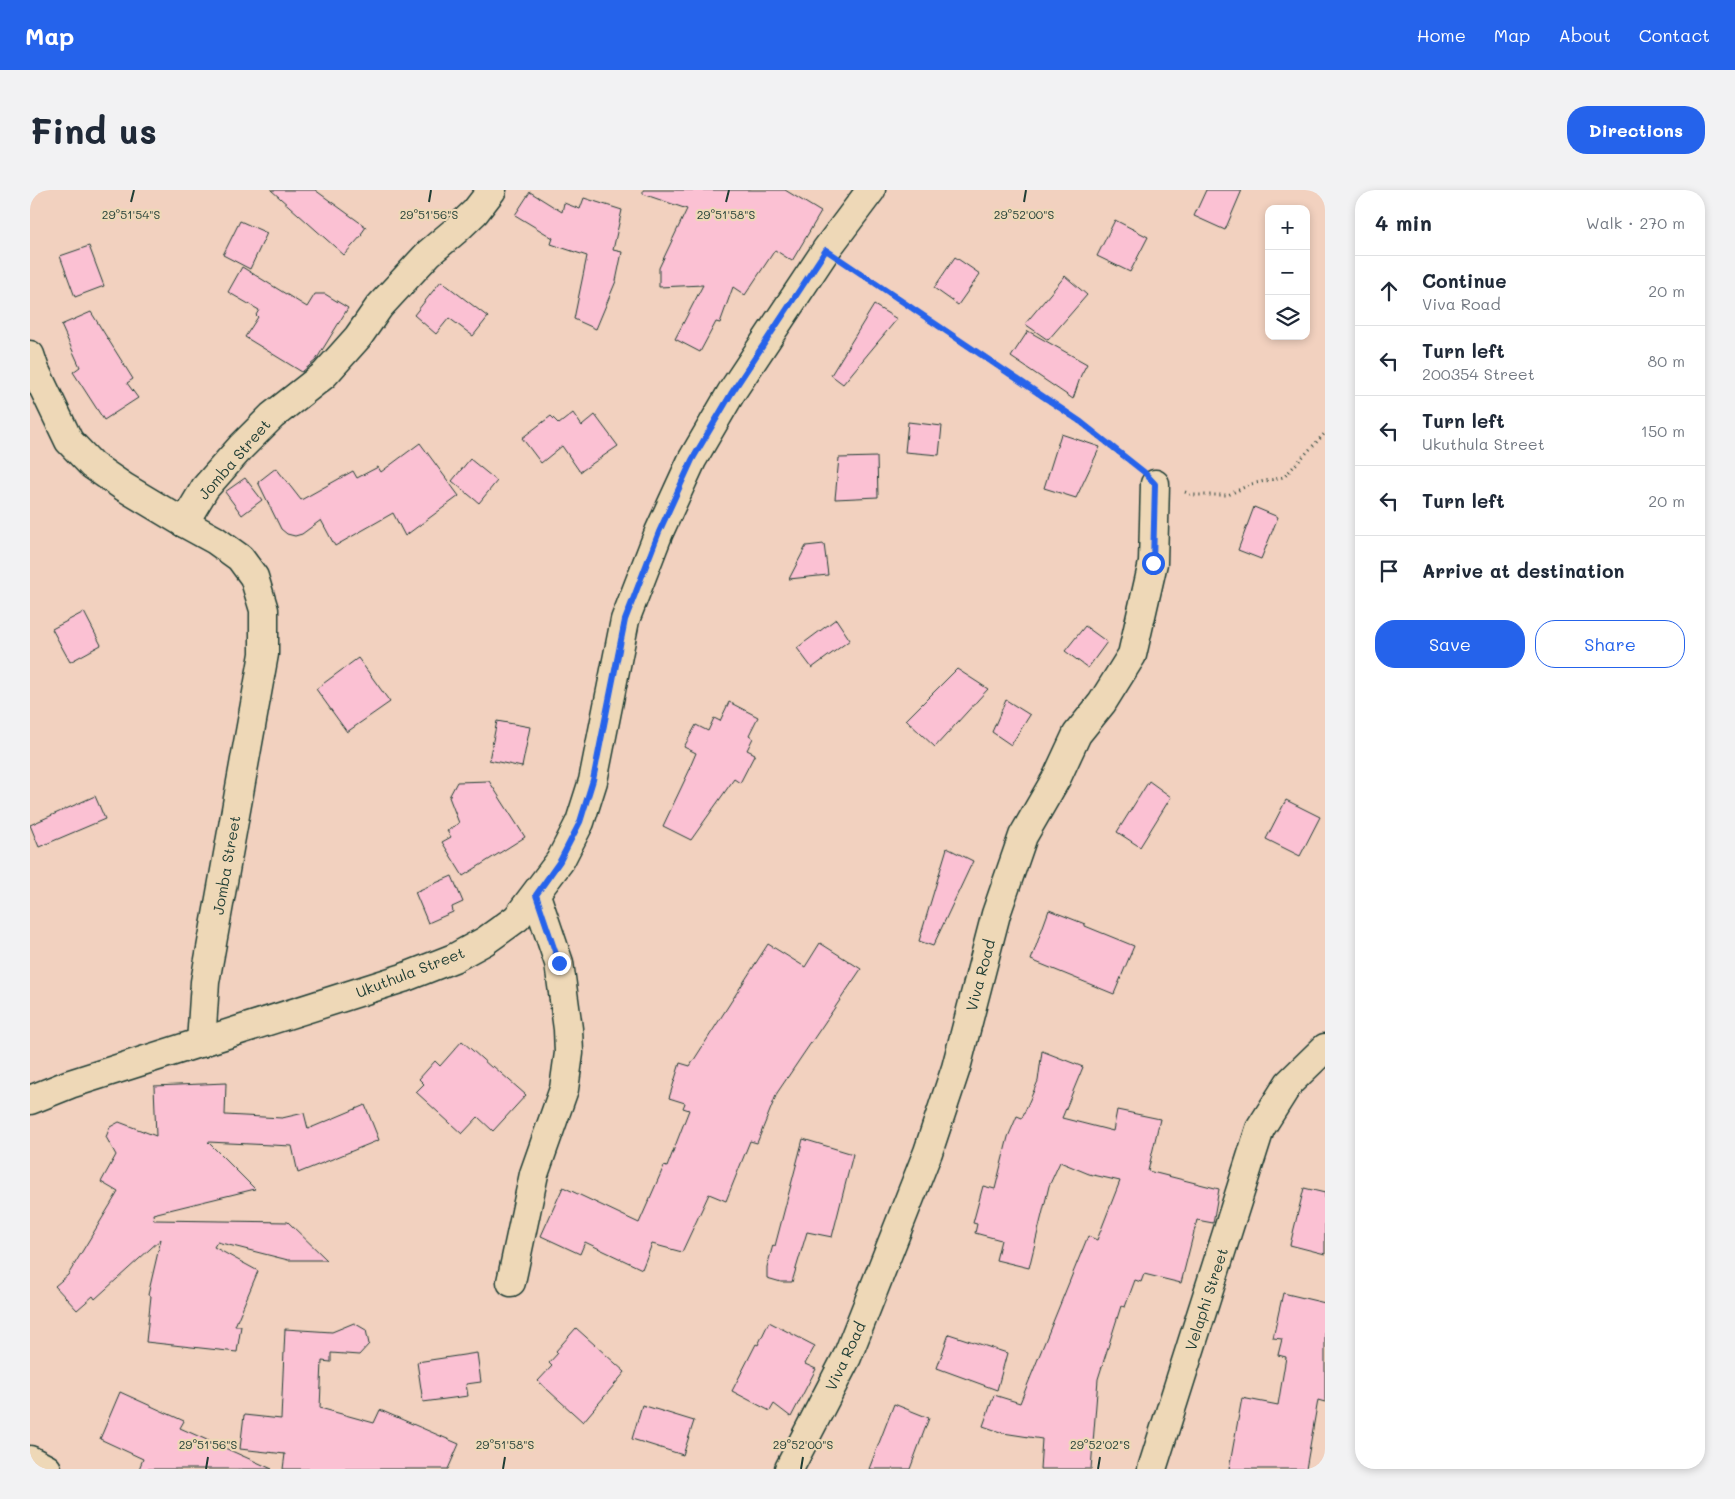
<!DOCTYPE html>
<html lang="en">
<head>
<meta charset="utf-8">
<style>
	:root { --surface:#fff; --page:#f2f2f3; --text:#1f2937; --muted:#747a83; --line:#e0e1e3; --accent:#2563eb }
	body { margin:0; font-family:Mali,sans-serif; background:var(--page); color:var(--text) }
	.controls { position:absolute; right:15px; top:15px; display:grid; overflow:hidden; border-radius:10px; box-shadow:0 2px 8px #0003 }
	.controls button { width:45px; height:45px; display:grid; place-items:center; padding:0; border:0; border-bottom:1px solid var(--line); background:var(--surface); color:var(--text); font:25px sans-serif }
	.stop { position:absolute; width:15px; height:15px; margin:-11px; border:4px solid #2563eb; border-radius:50%; background:#fff }
	.stop.end { background:#2563eb; border-color:#fff; box-shadow:0 1px 5px #0008 }
	.list { margin:0; padding:0; list-style:none }
	h2 { display:flex; justify-content:space-between; align-items:center; height:65px; margin:0; padding:0 20px; font-size:21px }
	h2 small { font-size:16px; font-weight:400; color:var(--muted) }
	.list li { display:grid; grid-template-columns:32px 1fr auto; gap:15px; align-items:center; box-sizing:border-box; height:70px; padding:0 20px; border-top:1px solid var(--line) }
	.list b { display:block; font-size:19px; white-space:nowrap }
	.list p { margin:0; font-size:16px; white-space:nowrap; color:var(--muted) }
	.list em { font-size:16px; font-style:normal; color:var(--muted) }
	.actions { display:flex; gap:10px; padding:15px 20px }
	.actions a { flex:1; padding:11px 0; border:1px solid var(--accent); border-radius:20px; text-align:center; font-size:18px; color:var(--accent) }
	.actions .main { background:var(--accent); color:#fff }
	.icon { flex:none; width:28px; height:28px; fill:none; stroke:currentColor; stroke-width:2; stroke-linecap:round; stroke-linejoin:round }
	.map { position:relative; flex:none; width:1295px; height:1279px; overflow:hidden; border-radius:20px }
	header { display:flex; align-items:center; gap:30px; box-sizing:border-box; height:70px; padding:0 25px; background:var(--accent); color:#fff }
	header strong { font-size:24px }
	nav { display:flex; gap:28px; margin-inline-start:auto; font-size:18px }
	.intro { display:flex; align-items:center; justify-content:space-between; box-sizing:border-box; height:120px; padding:0 30px }
	h1 { margin:0; font-size:35px }
	.button { padding:12px 22px; border-radius:20px; background:var(--accent); color:#fff; font-size:18px; font-weight:700 }
	main { display:flex; gap:30px; padding:0 30px }
	aside { flex:1; background:var(--surface); border-radius:20px; box-shadow:0 2px 8px #0003 }
	.map>svg:first-child { display:block }
	.building { fill:#fbc1d3; stroke:#1f3d34 }
	.lines { fill:none; stroke-linecap:round; stroke-linejoin:round }
	.minor-casing { stroke:#1f3d34; stroke-width:31 }
	.path { stroke:#1f3d34; stroke-width:3; stroke-dasharray:1 4; stroke-linecap:butt }
	.minor { stroke:#eed8b7; stroke-width:28 }
	.route { stroke:#2563eb; stroke-width:6 }
	.ticks { fill:none; stroke:#1f3d34; stroke-width:2 }
	.labels { text-anchor:middle; dominant-baseline:central; stroke-width:4.5; stroke-linejoin:round; paint-order:stroke }
	.street-label { font-size:15px; fill:#1f3d34; stroke:#eed8b7 }
	.ticks-label { font-size:12px; text-anchor:middle; fill:#1f3d34; stroke:#eed8b7; stroke-width:4.5; stroke-linejoin:round; paint-order:stroke }
</style>
</head>
<body>
<header>
<strong>Map</strong>
<nav><a>Home</a><a>Map</a><a>About</a><a>Contact</a></nav>
</header>
<div class="intro"><h1>Find us</h1><a class="button">Directions</a></div>
<main>
<div class="map">
<svg width="1295" height="1279" viewBox="0 0 1295 1279">
	<rect width="100%" height="100%" fill="#f2d1bf"/>
	<filter id="ink" filterUnits="userSpaceOnUse"><feTurbulence type="fractalNoise" baseFrequency=".02" numOctaves="2"/><feDisplacementMap in="SourceGraphic" scale="10" xChannelSelector="R" yChannelSelector="G"/><feConvolveMatrix kernelMatrix="1 2 1 2 8 2 1 2 1" color-interpolation-filters="sRGB"/></filter>
	<g filter="url(#ink)">
		<g class="building">
			<polygon points="241,0 285,0 336,37 331,44 332,45 314,65"/>
			<polygon points="613,0 755,0 791,22 762,71 745,60 715,105 703,97 690,133 686,132 670,162 645,149 673,95 629,97 629,78 657,19 613,4"/>
			<polygon points="1176,0 1212,0 1195,40 1164,26"/>
			<polygon points="500,2 532,22 534,13 550,19 554,8 592,20 583,60 592,62 586,91 566,139 544,129 557,66 521,54 523,48 485,25"/>
			<polygon points="1085,30 1118,47 1100,82 1067,66"/>
			<polygon points="210,31 237,43 220,79 193,65"/>
			<polygon points="59,56 74,96 45,107 30,66"/>
			<polygon points="925,67 950,84 928,115 904,98"/>
			<polygon points="212,77 277,117 285,104 295,104 318,118 286,170 272,182 215,147 228,127 226,125 229,120 198,102"/>
			<polygon points="1035,86 1057,105 1018,150 995,134"/>
			<polygon points="411,91 458,127 443,146 419,128 406,144 384,125"/>
			<polygon points="844,115 867,129 813,194 801,185"/>
			<polygon points="61,122 103,189 97,193 108,208 74,230 43,182 50,177 31,135"/>
			<polygon points="998,141 1057,174 1051,185 1043,209 981,167"/>
			<polygon points="543,223 552,236 565,225 588,256 550,282 532,256 511,273 492,248 521,226 529,234"/>
			<polygon points="878,232 912,236 909,265 875,262"/>
			<polygon points="1031,244 1070,257 1046,308 1014,298"/>
			<polygon points="390,253 429,306 375,346 363,323 305,356 291,330 272,344 265,346 257,344 251,339 228,292 246,278 271,310 323,281 327,288 348,277 351,282"/>
			<polygon points="847,267 848,307 805,309 809,268"/>
			<polygon points="440,269 467,291 449,313 422,291"/>
			<polygon points="215,288 232,310 212,325 195,302"/>
			<polygon points="1224,317 1248,327 1231,369 1208,360"/>
			<polygon points="794,354 798,385 759,389 776,356"/>
			<polygon points="54,422 71,455 40,472 22,439"/>
			<polygon points="806,429 820,450 782,478 767,458"/>
			<polygon points="1055,436 1077,452 1058,478 1035,461"/>
			<polygon points="328,468 360,512 317,542 286,499"/>
			<polygon points="927,479 958,499 905,557 876,530"/>
			<polygon points="976,510 1000,525 981,555 962,542"/>
			<polygon points="699,512 728,527 719,545 723,548 717,560 725,564 710,593 704,589 661,650 633,636 661,577 660,577 666,563 654,557 666,535 678,541 684,528 690,531"/>
			<polygon points="467,531 500,537 492,577 459,570"/>
			<polygon points="459,591 495,647 433,686 412,652 421,647 417,641 429,633 419,607 427,592"/>
			<polygon points="1119,591 1141,607 1110,657 1087,642"/>
			<polygon points="65,606 75,629 9,657 0,635"/>
			<polygon points="1256,610 1290,627 1270,666 1236,649"/>
			<polygon points="917,658 943,671 903,756 889,751"/>
			<polygon points="422,686 433,712 422,717 423,722 398,733 385,702"/>
			<polygon points="1019,720 1055,734 1055,736 1104,756 1084,804 1001,770"/>
			<polygon points="790,753 831,779 747,903 727,953 720,951 696,1011 679,1004 652,1062 622,1054 612,1079 555,1052 550,1064 511,1046 533,997 609,1033 634,976 637,977 659,920 653,918 655,913 639,908 650,873 660,876 738,754 775,777"/>
			<polygon points="432,851 462,878 463,876 496,905 463,941 448,927 432,944 386,902 394,894 389,889 405,871 410,876"/>
			<polygon points="1012,861 1053,877 1032,928 1083,941 1087,920 1130,929 1118,981 1189,999 1183,1033 1167,1030 1151,1093 1114,1084 1111,1092 1105,1090 1095,1117 1091,1116 1068,1189 1061,1279 1010,1279 1012,1249 973,1243 953,1236 964,1205 990,1213 1058,1046 1067,1050 1090,991 1059,984 1030,972 1019,996 999,1078 966,1070 971,1050 945,1043 947,1034 943,1033 953,996 965,999 978,947 987,926 992,928 1008,891"/>
			<polygon points="196,893 195,925 252,928 274,923 278,939 335,915 349,950 268,983 262,956 178,952 225,999 123,1024 124,1030 258,1032 297,1070 258,1070 187,1052 184,1057 228,1081 205,1136 211,1136 207,1162 116,1152 121,1106 118,1105 131,1049 65,1109 63,1106 47,1120 25,1096 38,1085 88,1002 71,992 86,965 76,947 80,937 89,932 126,946 124,896"/>
			<polygon points="773,949 823,964 802,1047 777,1042 762,1092 751,1092 737,1088 737,1077 743,1055 745,1056"/>
			<polygon points="1274,998 1295,1003 1295,1064 1260,1055"/>
			<polygon points="1253,1103 1295,1113 1295,1212 1288,1210 1276,1279 1199,1279 1212,1208 1248,1215 1256,1167 1248,1165 1252,1149 1243,1148"/>
			<polygon points="739,1132 785,1156 775,1174 786,1179 761,1227 744,1214 740,1221 702,1201 726,1154 728,1155"/>
			<polygon points="324,1133 336,1140 339,1154 329,1165 301,1163 301,1172 292,1171 290,1218 344,1233 350,1220 429,1254 418,1279 253,1279 255,1264 210,1259 214,1225 251,1229 255,1139 302,1142"/>
			<polygon points="546,1138 595,1182 553,1232 508,1191 522,1176 519,1173 528,1163 526,1161"/>
			<polygon points="919,1144 977,1163 967,1200 907,1178"/>
			<polygon points="447,1163 451,1192 436,1194 438,1206 393,1212 387,1172"/>
			<polygon points="90,1202 154,1231 150,1238 242,1279 109,1279 113,1269 70,1249"/>
			<polygon points="864,1214 899,1228 880,1279 839,1279"/>
			<polygon points="612,1215 664,1231 653,1265 602,1249"/>
		</g>
		<g class="lines">
			<g class="minor-casing">
				<g id="minor">
					<polyline points="0,165 5,180 39,251 62,275 94,297 154,333 185,350 210,368 224,387 234,420 234,464 175,792 171,853"/>
					<polyline points="154,333 175,298 211,257 242,226 294,185 328,147 349,117 399,63 425,41 445,22 462,0"/>
					<polyline points="0,910 40,894 373,788 424,768 455,751 487,728 530,671 550,632 563,591 595,430 629,342 662,270 701,203 796,60 841,0"/>
					<polyline points="481,1092 504,984 534,899 539,863 538,839 529,773 506,705"/>
					<polyline points="0,1270 17,1279"/>
					<polyline points="759,1279 817,1167 898,962 926,878 966,724 993,646 1027,587 1047,544 1072,513 1102,465 1123,373 1125,294"/>
					<polyline points="1122,1279 1230,939 1259,893 1295,858"/>
				</g>
			</g>
			<g class="path">
				<polyline points="821,77 1051,233 1103,274"/>
				<polyline points="1155,302 1163,305 1198,305 1221,294 1254,287 1295,243"/>
			</g>
			<use href="#minor" class="minor"/>
		</g>
	</g>
	<g class="lines" filter="url(#ink)">
		<polyline class="route" points="529,773 506,705 530,671 550,632 563,590 595,430 629,342 662,270 701,204 796,60 1051,232 1114,282 1125,294 1123,373"/>
	</g>
	<path class="ticks" d="M101,12L104,0M399,12L401,0M696,12L699,0M994,12L996,0M176,1279L178,1267M473,1279L475,1267M771,1279L773,1267M1068,1279L1070,1267"/>
	<g class="labels">
		<g class="street-label">
			<text transform="translate(204 269) rotate(-49)">Jomba Street</text>
			<text transform="translate(196 675) rotate(-80)">Jomba Street</text>
			<text transform="translate(380 782) rotate(-21)">Ukuthula Street</text>
			<text transform="translate(950 785) rotate(-75)">Viva Road</text>
			<text transform="translate(1176 1109) rotate(-72)">Velaphi Street</text>
			<text transform="translate(815 1166) rotate(-65)">Viva Road</text>
		</g>
	</g>
	<g class="ticks-label">
		<text x="101" y="29">29°51'54"S</text>
		<text x="399" y="29">29°51'56"S</text>
		<text x="696" y="29">29°51'58"S</text>
		<text x="994" y="29">29°52'00"S</text>
		<text x="178" y="1259">29°51'56"S</text>
		<text x="475" y="1259">29°51'58"S</text>
		<text x="773" y="1259">29°52'00"S</text>
		<text x="1070" y="1259">29°52'02"S</text>
	</g>
</svg>
<div class="controls">
<button>+</button>
<button>−</button>
<button><svg class="icon" aria-label="layers" viewBox="0 0 24 24"><path d="M12 4l9 5-9 5-9-5zM3 14l9 5 9-5"/></svg></button>
</div>
<div class="stop" style="left:1123px;top:373px"></div>
<div class="stop end" style="left:529px;top:773px"></div>
</div>
<aside>
<h2>4 min<small>Walk · 270 m</small></h2>
<ul class="list">
<li><svg class="icon" aria-label="ahead" viewBox="0 0 24 24"><path d="M12 20V5M6 11l6-6 6 6"/></svg><div><b>Continue</b><p>Viva Road</p></div><em>20 m</em></li>
<li><svg class="icon" aria-label="left" viewBox="0 0 24 24"><path d="M17 20v-9H6M10 6l-5 5 5 5"/></svg><div><b>Turn left</b><p>200354 Street</p></div><em>80 m</em></li>
<li><svg class="icon" aria-label="left" viewBox="0 0 24 24"><path d="M17 20v-9H6M10 6l-5 5 5 5"/></svg><div><b>Turn left</b><p>Ukuthula Street</p></div><em>150 m</em></li>
<li><svg class="icon" aria-label="left" viewBox="0 0 24 24"><path d="M17 20v-9H6M10 6l-5 5 5 5"/></svg><div><b>Turn left</b></div><em>20 m</em></li>
<li><svg class="icon" aria-label="arrive" viewBox="0 0 24 24"><path d="M6 21V4h12l-3 4 3 4H6"/></svg><div><b>Arrive at destination</b></div></li>
</ul>
<div class="actions"><a class="main">Save</a><a>Share</a></div>
</aside>
</main>
</body>
</html>
